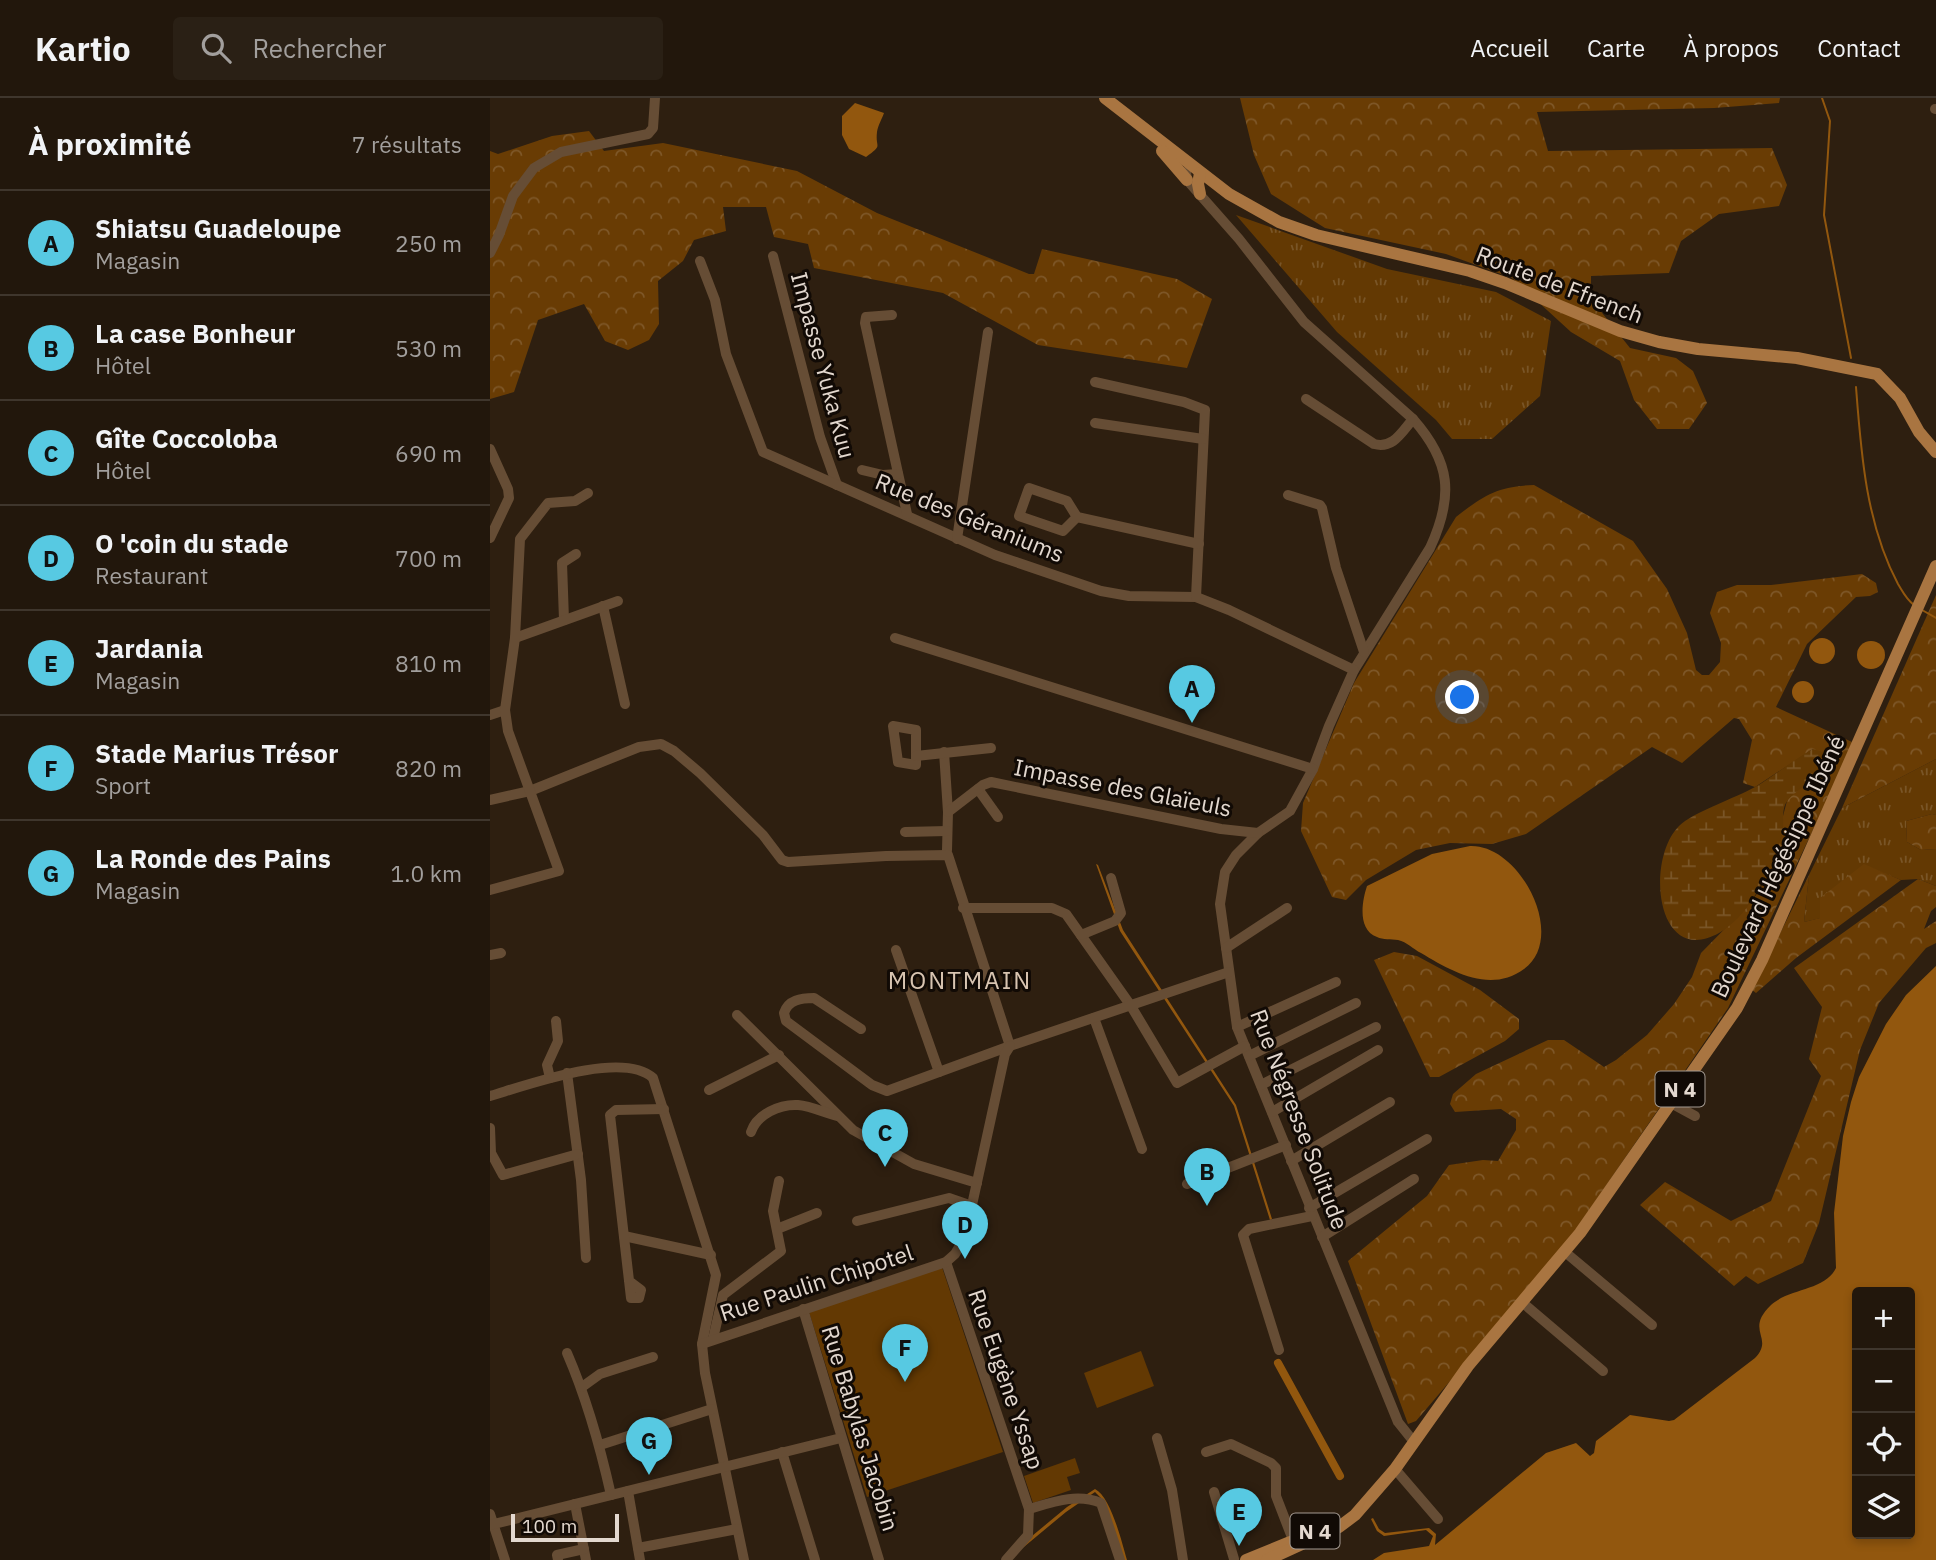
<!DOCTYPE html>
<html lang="fr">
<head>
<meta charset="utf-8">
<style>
	:root { --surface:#22170c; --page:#2a2015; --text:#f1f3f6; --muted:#a29f9d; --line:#3f362d; --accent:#57c9e2 }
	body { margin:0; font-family:"IBM Plex Sans",sans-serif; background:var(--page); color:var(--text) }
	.controls { position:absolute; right:21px; bottom:21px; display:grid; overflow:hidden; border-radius:7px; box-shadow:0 4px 10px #0003 }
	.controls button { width:63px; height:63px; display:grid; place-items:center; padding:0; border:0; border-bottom:2px solid var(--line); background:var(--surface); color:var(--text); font:35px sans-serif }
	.scale { position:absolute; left:21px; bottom:18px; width:108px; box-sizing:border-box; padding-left:7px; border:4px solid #e3d8cf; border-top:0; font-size:19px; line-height:24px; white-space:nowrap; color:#e3d8cf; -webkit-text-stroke:5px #110a05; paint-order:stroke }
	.you { position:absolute; left:973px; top:600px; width:24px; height:24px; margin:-18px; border:5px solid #fff; border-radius:50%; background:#1a73e8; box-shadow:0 0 0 10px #1a73e833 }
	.badge { display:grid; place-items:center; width:46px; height:46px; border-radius:50%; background:var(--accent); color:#111; font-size:23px; font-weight:700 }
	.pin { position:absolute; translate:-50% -58px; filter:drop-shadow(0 2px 4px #0008) }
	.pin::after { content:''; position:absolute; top:37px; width:24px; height:21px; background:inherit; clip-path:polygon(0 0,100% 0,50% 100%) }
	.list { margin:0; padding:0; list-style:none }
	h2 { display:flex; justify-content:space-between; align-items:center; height:91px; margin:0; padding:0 28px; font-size:30px }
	h2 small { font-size:23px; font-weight:400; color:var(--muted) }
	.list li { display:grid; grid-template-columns:46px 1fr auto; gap:21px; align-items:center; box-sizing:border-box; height:105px; padding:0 28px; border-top:2px solid var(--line) }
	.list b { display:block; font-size:26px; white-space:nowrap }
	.list p { margin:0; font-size:23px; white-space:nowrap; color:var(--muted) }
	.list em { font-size:23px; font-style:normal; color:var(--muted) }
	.icon { flex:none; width:38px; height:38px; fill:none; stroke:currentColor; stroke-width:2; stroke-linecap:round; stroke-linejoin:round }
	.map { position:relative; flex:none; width:1446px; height:1462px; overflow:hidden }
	header { display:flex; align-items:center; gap:42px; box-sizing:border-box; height:98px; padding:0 35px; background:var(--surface); border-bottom:2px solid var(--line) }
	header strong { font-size:33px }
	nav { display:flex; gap:38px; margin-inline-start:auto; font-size:24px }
	.search { width:490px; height:63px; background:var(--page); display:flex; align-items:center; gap:18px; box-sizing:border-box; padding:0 24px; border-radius:7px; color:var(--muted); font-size:26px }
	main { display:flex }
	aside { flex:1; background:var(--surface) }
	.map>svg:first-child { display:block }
	.grass { fill:url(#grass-tufts) }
	.forest { fill:url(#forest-crowns) }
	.wetland { fill:url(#wetland-marsh) }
	.garden { fill:#633903 }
	.water { fill:#92570e; fill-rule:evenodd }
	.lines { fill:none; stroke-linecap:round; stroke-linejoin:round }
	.stream { stroke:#92570e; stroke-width:2 }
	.canal { stroke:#92570e; stroke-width:8 }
	.minor { stroke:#664d35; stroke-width:10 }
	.major { stroke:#a97541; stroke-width:12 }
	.labels { text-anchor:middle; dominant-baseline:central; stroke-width:6; stroke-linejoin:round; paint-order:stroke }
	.shield { fill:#110a05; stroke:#a49a92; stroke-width:2 }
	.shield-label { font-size:21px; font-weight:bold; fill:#e3d8cf }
	.street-label { font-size:23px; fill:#e3d8cf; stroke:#110a05 }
	.neighbourhood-label { font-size:24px; letter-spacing:2px; fill:#d8c4b1; stroke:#110a05 }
</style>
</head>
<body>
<header>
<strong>Kartio</strong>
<div class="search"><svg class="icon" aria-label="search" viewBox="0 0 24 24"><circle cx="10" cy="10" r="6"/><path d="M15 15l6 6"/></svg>Rechercher</div>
<nav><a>Accueil</a><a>Carte</a><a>À propos</a><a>Contact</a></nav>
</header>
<main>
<aside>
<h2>À proximité<small>7 résultats</small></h2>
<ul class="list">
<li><span class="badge">A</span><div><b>Shiatsu Guadeloupe</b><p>Magasin</p></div><em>250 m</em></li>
<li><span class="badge">B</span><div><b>La case Bonheur</b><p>Hôtel</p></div><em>530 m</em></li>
<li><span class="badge">C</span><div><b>Gîte Coccoloba</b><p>Hôtel</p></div><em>690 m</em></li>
<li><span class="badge">D</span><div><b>O 'coin du stade</b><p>Restaurant</p></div><em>700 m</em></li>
<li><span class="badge">E</span><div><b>Jardania</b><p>Magasin</p></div><em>810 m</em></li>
<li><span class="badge">F</span><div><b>Stade Marius Trésor</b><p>Sport</p></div><em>820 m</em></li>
<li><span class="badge">G</span><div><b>La Ronde des Pains</b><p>Magasin</p></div><em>1.0 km</em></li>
</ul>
</aside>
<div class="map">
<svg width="1446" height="1462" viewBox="0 0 1446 1462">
	<defs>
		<pattern id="grass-tufts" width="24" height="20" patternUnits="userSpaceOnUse" patternTransform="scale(1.75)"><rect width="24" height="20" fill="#633903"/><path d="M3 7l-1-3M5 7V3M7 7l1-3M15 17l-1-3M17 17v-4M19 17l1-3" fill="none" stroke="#795527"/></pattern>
		<pattern id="forest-crowns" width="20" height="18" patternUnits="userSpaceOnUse" patternTransform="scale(1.75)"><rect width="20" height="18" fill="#693c04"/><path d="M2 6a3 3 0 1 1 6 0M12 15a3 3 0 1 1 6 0" fill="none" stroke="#7e5728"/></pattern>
		<pattern id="wetland-marsh" width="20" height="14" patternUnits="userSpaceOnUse" patternTransform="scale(1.75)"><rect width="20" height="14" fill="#633903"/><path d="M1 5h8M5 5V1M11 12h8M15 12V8" fill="none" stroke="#795527"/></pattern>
	</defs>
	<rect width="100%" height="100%" fill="#2e1f10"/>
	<g class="grass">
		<polygon points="746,117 897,171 1006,194 1061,223 1050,298 1002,341 962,341 946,322 847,234"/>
		<polygon points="1446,661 1446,717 1442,716 1416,723 1417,744 1431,752 1446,751 1446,788 1428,781 1411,782 1374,767 1331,820 1314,824 1319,777 1352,710"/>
	</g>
	<g class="forest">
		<polygon points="750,0 1290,0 1289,5 1224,10 1047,14 1058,53 1282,50 1297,87 1289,108 1229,116 1191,143 1179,175 1101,178 1101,201 1140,250 1186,260 1203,273 1217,305 1199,331 1167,331 1144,302 1130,263 1081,234 1022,180 956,156 835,130 781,96 764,57"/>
		<polygon points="99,33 114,53 173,45 307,73 387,115 539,176 544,176 552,151 687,181 722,201 697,270 548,247 453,195 324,170 318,146 284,139 276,109 233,109 236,133 204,142 193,163 168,183 169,226 159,242 138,252 115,243 94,206 48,222 24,294 0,301 0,53 8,56 62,38"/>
		<path d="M1044,387L1143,443L1177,491L1197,535L1206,572L1212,577H1219L1230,564L1231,545L1220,515L1227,494L1247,487H1281L1372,476L1386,485L1388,494L1380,498L1366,499L1317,546L1286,609L1362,644L1346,684L1238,910L1071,1153L926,1323L918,1326L858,1163L937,1098L959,1067L993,1062L1008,1063L1026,1032V1021L1011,1011L965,1014L960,1006L963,996L986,976L1058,942H1074L1114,969L1126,962L1157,937L1184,906L1202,879L1211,855L1259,806L1270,792L1293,734V718L1297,703L1323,651L1265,689L1253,685L1262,642L1249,621L1244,620L1192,665L1162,649L1036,736L1002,746L960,745L926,752L876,782L856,802L842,799L811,733L813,705L864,585L966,419C994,397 1008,388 1044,387Z"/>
		<polygon points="1446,497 1446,661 1352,710"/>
		<polygon points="1442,716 1446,717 1446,751 1431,752 1417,744 1416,723"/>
		<polygon points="1374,766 1411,782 1306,860 1266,895 1262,892 1319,777 1314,824 1330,820 1330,800"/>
		<polygon points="1428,781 1446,788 1446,809 1441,813 1434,831 1446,823 1446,845 1436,850 1389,905 1370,952 1329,1125 1313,1165 1268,1186 1256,1178 1244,1188 1150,1107 1175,1084 1241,1123 1281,1103 1331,978 1319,961 1332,909 1304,870"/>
		<polygon points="904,854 927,858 990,892 1029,921 1029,931 1015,943 949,979 940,979 884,862"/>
	</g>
	<path class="wetland" d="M1323,651L1336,655L1339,662C1326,687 1314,684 1298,702C1291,710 1294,723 1293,733C1292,741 1287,750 1284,758C1272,787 1258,818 1229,835C1166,870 1155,762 1189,728C1203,714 1246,700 1265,689C1285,678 1302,662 1323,651Z"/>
	<g class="garden">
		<polygon points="452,1169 513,1354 377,1399 319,1214"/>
		<polygon points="651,1253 664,1288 607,1310 594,1275"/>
		<polygon points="585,1360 590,1375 577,1379 581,1392 543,1405 534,1378"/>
	</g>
	<g class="water">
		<path d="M365,5L394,15C392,21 388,27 387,34C385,51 394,46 376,59L359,51L352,37V18Z"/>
		<circle cx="1332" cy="553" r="13"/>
		<circle cx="1381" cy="557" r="14"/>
		<circle cx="1313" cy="594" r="11"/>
		<path d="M980,748C1030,746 1078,839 1034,871C1000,896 961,873 931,855C923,851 917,844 908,842C901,841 893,842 887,839C867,832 872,803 877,788L942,756Z"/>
		<polygon points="606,766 608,767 633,832 746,1007 782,1121 780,1122 744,1008 630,833"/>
		<path d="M1446,868V1462H883L894,1455L939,1448L943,1438L936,1432L894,1438L887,1433L881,1421L883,1420L889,1431L895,1435L939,1430L946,1436L945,1447L1056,1355L1086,1345L1100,1358L1104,1355L1106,1343L1140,1317L1179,1323L1184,1322L1265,1260C1285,1239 1254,1233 1281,1207C1299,1190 1335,1193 1346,1170L1344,1115L1353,1038L1361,1004L1369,979L1396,926L1416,897ZM1420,1194V1436H1367V1194Z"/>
		<path d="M605,1391C621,1399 632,1445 637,1462H634L611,1400L605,1394L576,1414L518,1462H513L577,1409Z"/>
	</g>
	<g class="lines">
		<g class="stream">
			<polyline points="1332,0 1340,23 1334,117 1361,260"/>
			<path d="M1366,289C1371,355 1376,426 1408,486C1413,494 1416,501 1424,507"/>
			<polyline points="1432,512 1446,520"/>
		</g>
		<polyline class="canal" points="788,1265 850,1378"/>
		<g class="minor">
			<polyline points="1445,11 1446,11"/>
			<path d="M696,74L697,82L749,141L814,224L923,321C961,364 964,398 940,450L864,572L839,628L823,671L800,713L768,735L746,757L735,774L730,806L747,929L908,1324L924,1344"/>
			<polyline points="0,155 9,137 23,98 44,70 71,54 158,36 163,30 165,0"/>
			<polyline points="283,158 330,339 347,387"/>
			<polyline points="210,163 225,202 236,256 273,354 505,457 611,493 639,498 706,499 739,512 864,572"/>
			<polyline points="402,217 376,219 375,225 417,416"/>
			<polyline points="605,284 694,304 715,312 706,499"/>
			<path d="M816,301L884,346C903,351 911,335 923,321"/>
			<polyline points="605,325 713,341"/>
			<polyline points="0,351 18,391 19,400 0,440"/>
			<polyline points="372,372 393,377 408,376"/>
			<polyline points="798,397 830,407 832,410 846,470 874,554"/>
			<polyline points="587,419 573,433 529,418 539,390 577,403 587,419 709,446"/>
			<polyline points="467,441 498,234"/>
			<polyline points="113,508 135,606"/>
			<polyline points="74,522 72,465 86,456"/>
			<polyline points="25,540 128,503"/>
			<polyline points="405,540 823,671"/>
			<polyline points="0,617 15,612"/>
			<polygon points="403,628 426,632 426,667 408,664"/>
			<polyline points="454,654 458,714 457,752"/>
			<polyline points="426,658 501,650"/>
			<polyline points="488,691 508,719"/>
			<polyline points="0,702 40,693 149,649 171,646 184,653 210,675 273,737 292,762 298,764 396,758 458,757 520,948"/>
			<polyline points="458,714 493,687 501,684 731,731 768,735"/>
			<polyline points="415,734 457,733"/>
			<polyline points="0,792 69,773 18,633 15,612 25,540 30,441 58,405 85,403 98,395"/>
			<polyline points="473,810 562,810 576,816 641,908 687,985 755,948"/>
			<polyline points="591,837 625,823 631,815 621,780"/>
			<polyline points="736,850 797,810"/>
			<polyline points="406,852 449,974"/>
			<polyline points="0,857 11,855"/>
			<polyline points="247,917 363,1032 424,1066 487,1085"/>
			<polyline points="604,920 652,1051"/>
			<polyline points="747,929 846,884"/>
			<path d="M371,931L324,900C311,900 298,902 294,915L296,923L382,987L397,993L520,948L739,874"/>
			<polyline points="759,958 866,905"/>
			<polyline points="77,975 91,1082 96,1160"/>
			<polyline points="60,980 57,967 68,943 66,923"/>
			<polyline points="771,987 886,929"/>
			<polyline points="219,992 289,957"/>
			<path d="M0,998C37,987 133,952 163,980L226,1177L212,1246L215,1275L254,1462"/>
			<polyline points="1181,1005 1205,1018"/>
			<polyline points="782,1014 888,952"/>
			<polyline points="0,1030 1,1055 13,1077 88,1056"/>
			<path d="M261,1034C267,1016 290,1006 308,1007C321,1008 335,1015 347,1018"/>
			<polyline points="801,1063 900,1004"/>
			<polyline points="697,1086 796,1047"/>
			<polyline points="819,1110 937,1041"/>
			<polyline points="367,1123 459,1100 482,1108"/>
			<polyline points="287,1131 327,1115"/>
			<polyline points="134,1138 221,1157"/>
			<polyline points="832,1139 924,1081"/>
			<polyline points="1075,1154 1162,1227"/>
			<polyline points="456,1164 539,1411 538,1437 516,1462"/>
			<polyline points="139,1183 151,1192 149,1200 141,1200 120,1017 126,1012 174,1011"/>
			<polyline points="1033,1205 1113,1273"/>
			<polyline points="313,1211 389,1462"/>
			<polyline points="223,1241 233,1197 291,1153 283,1113 289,1083"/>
			<polyline points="212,1246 456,1164 465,1156 475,1139 515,956 520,948"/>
			<polyline points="789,1252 753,1137 759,1131 822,1118"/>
			<path d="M77,1255C97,1301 110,1348 121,1397"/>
			<polyline points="92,1289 110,1276 163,1259"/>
			<polyline points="667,1340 682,1392 693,1462"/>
			<polyline points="110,1347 222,1311"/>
			<polyline points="292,1354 325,1462"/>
			<polyline points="716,1354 741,1346 781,1365 786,1370 786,1398 803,1442"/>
			<polyline points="905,1371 948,1421"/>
			<polyline points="138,1393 150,1462"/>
			<polyline points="724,1394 744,1461"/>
			<polyline points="85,1406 96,1462"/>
			<path d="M539,1411C563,1404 587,1395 611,1405L630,1462"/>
			<polyline points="0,1416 15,1462"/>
			<polyline points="0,1427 351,1340"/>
			<polyline points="148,1450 247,1431"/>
			<polyline points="68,1462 67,1457 94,1451"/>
		</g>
		<g class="major">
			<polyline points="615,0 739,96 789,124 826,137 980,173 1015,185 1130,233 1169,244 1208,251 1307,260 1387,276 1410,300 1429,334 1446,354"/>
			<polyline points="672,53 697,82"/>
			<polyline points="710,75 708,86 710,96"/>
			<polyline points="756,1462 800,1444"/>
			<polyline points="777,1462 849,1429 865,1417 905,1371 978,1268 1090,1135 1247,910 1272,862 1446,468"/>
		</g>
	</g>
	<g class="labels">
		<g class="shield">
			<rect x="1165.5" y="973.5" width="49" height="35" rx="5"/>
			<rect x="800.5" y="1415.5" width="49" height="35" rx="5"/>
		</g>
		<g class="shield-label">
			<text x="1190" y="991">N 4</text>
			<text x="825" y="1433">N 4</text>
		</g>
		<g class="street-label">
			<text transform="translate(1070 186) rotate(21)">Route de Ffrench</text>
			<text transform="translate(334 267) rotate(75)">Impasse Yuka Kuu</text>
			<text transform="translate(480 419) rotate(22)">Rue des Géraniums</text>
			<text transform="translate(633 689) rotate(11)">Impasse des Glaïeuls</text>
			<text transform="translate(1287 768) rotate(-65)">Boulevard Hégésippe Ibéné</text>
			<text transform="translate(810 1021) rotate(69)">Rue Négresse Solitude</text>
			<text transform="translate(326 1184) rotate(-18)">Rue Paulin Chipotel</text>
			<text transform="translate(517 1281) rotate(71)">Rue Eugène Yssap</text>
			<text transform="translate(371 1330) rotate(73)">Rue Babylas Jacobin</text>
		</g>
		<g class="neighbourhood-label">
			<text x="470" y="882">MONTMAIN</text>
		</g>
	</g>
</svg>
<div class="controls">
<button>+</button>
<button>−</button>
<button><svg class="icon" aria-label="locate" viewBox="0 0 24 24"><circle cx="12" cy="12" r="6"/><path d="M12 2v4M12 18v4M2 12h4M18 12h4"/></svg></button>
<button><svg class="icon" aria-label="layers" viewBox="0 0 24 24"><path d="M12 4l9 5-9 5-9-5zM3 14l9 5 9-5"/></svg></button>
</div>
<div class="scale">100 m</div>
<div class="you"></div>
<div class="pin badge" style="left:702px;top:625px">A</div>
<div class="pin badge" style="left:717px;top:1108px">B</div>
<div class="pin badge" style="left:395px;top:1069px">C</div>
<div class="pin badge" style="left:475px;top:1161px">D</div>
<div class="pin badge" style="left:749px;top:1448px">E</div>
<div class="pin badge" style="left:415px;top:1284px">F</div>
<div class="pin badge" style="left:159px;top:1377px">G</div>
</div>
</main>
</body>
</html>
